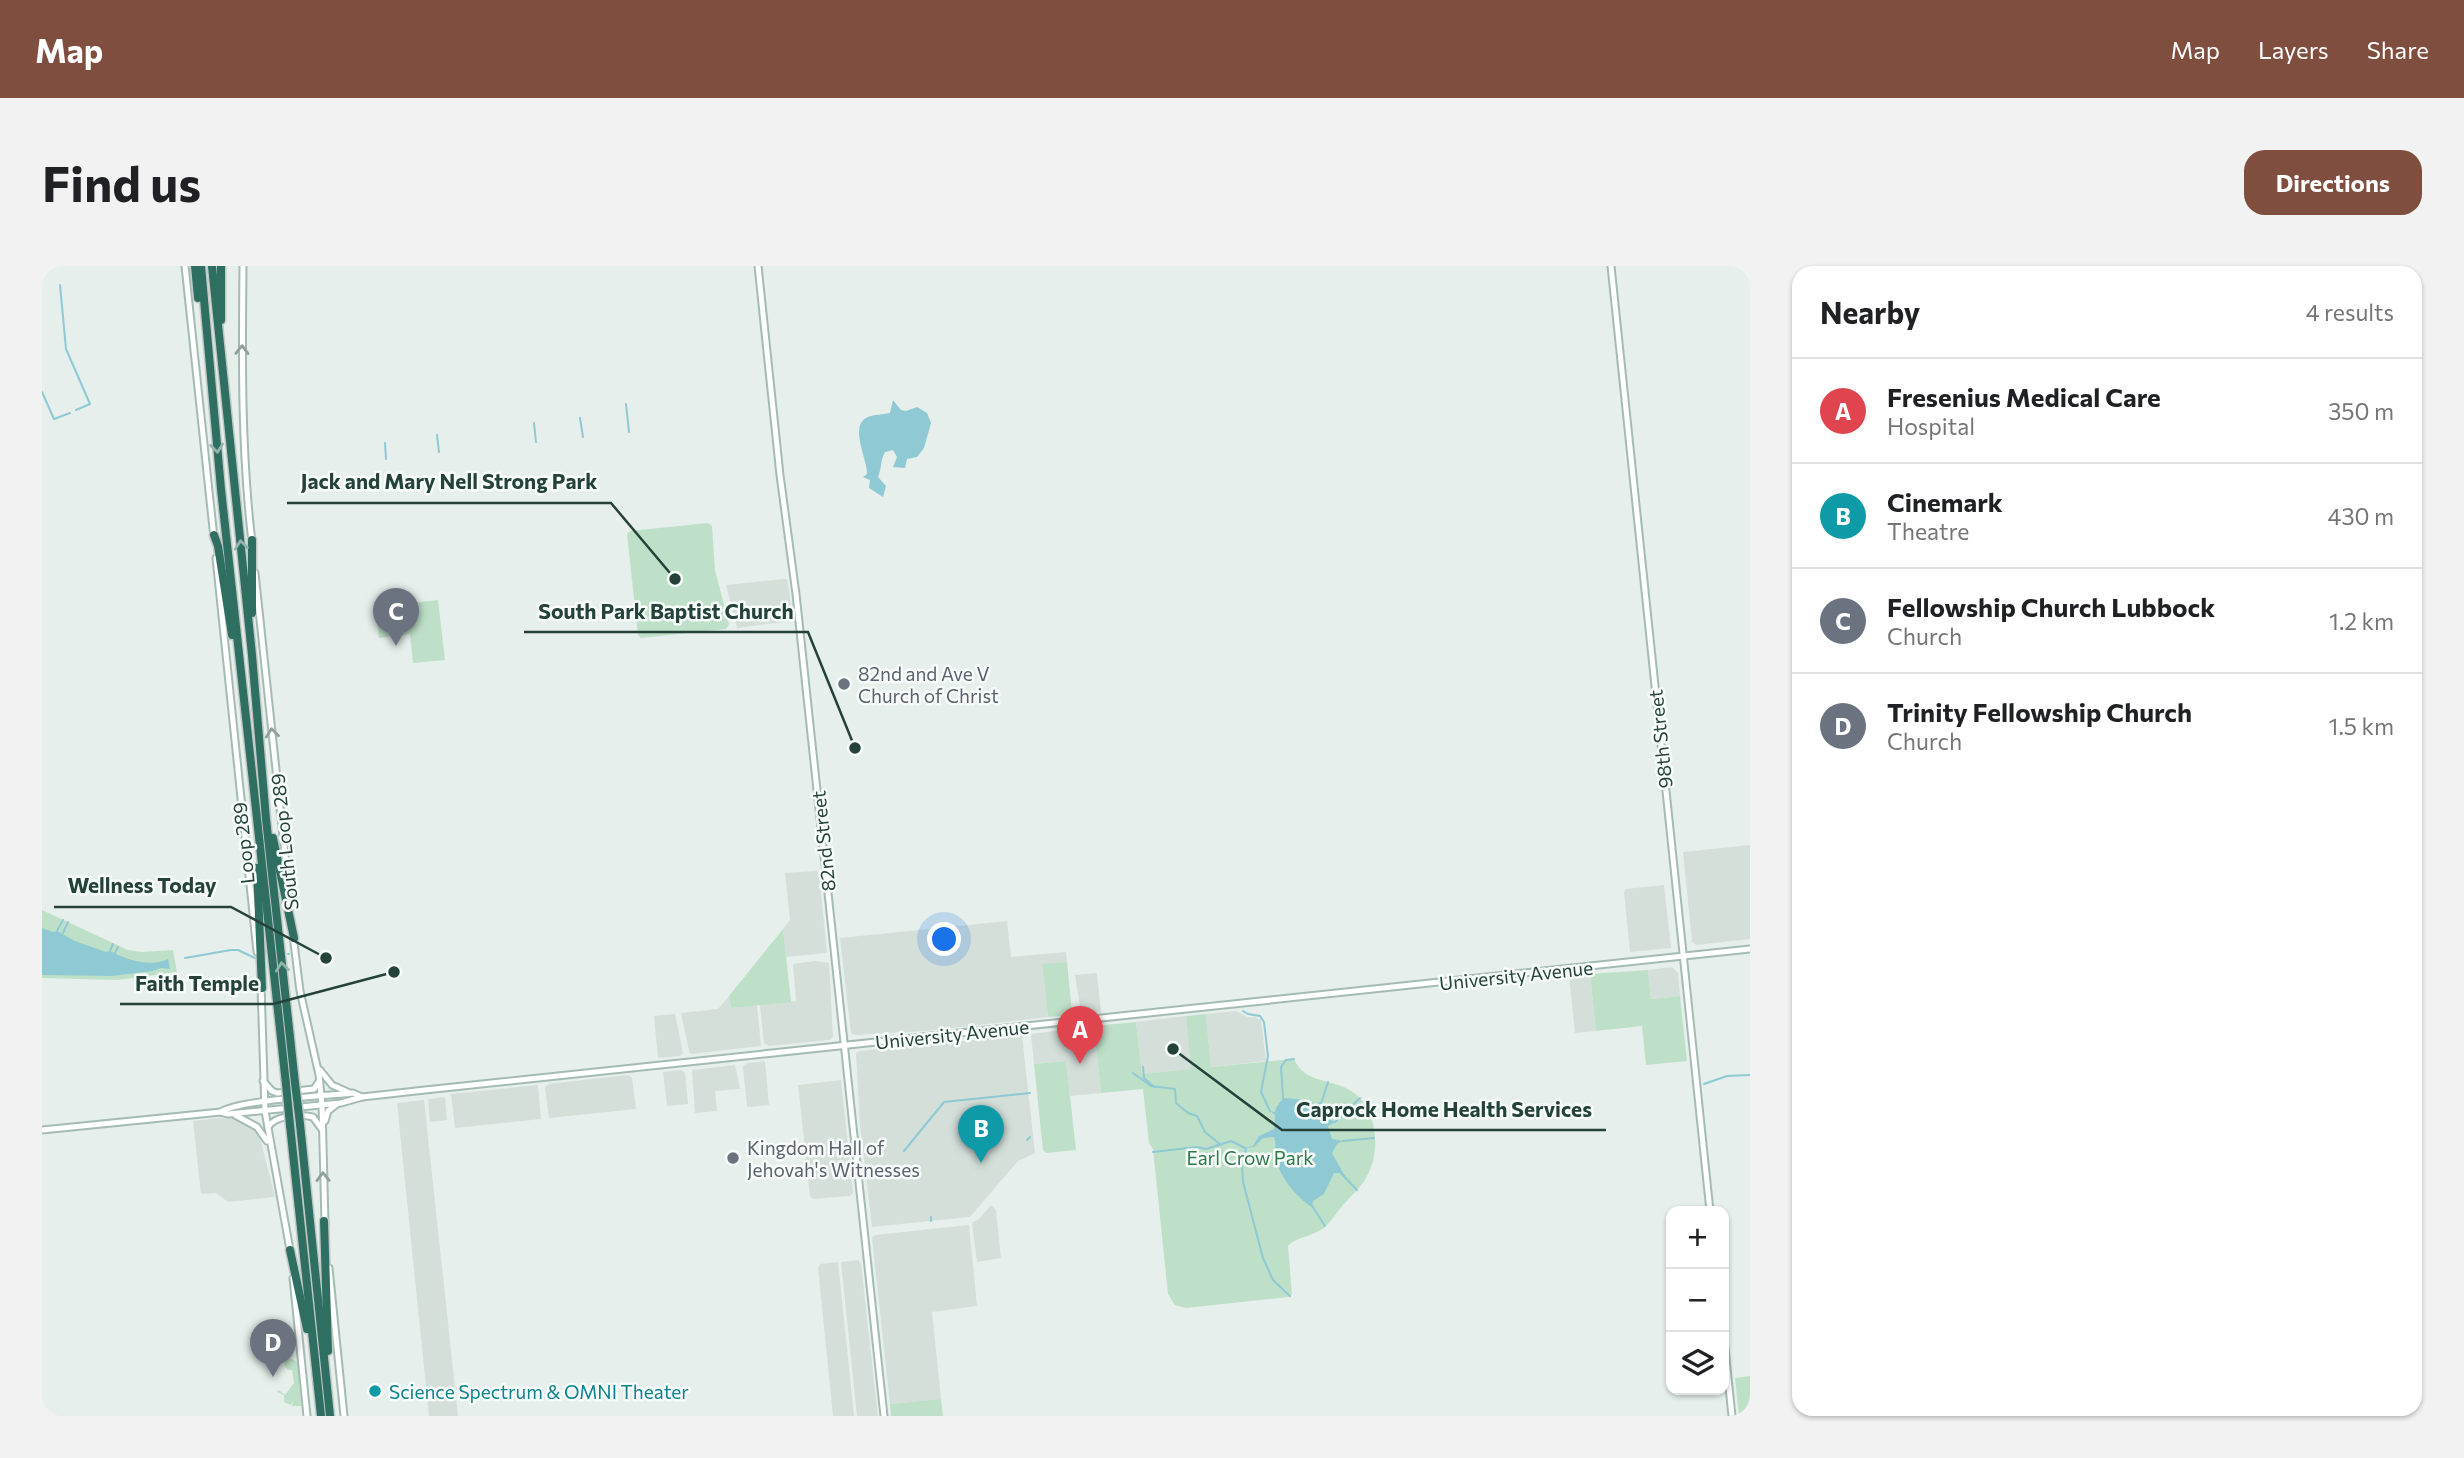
<!DOCTYPE html>
<html lang="en">
<head>
<meta charset="utf-8">
<style>
	:root { --surface:#fff; --page:#f2f2f2; --text:#202124; --muted:#757577; --line:#e0e0e0; --accent:#7f4e3f }
	body { margin:0; font-family:Commissioner,sans-serif; background:var(--page); color:var(--text) }
	.controls { position:absolute; right:21px; bottom:21px; display:grid; overflow:hidden; border-radius:14px; box-shadow:0 2px 5px #0004 }
	.controls button { width:63px; height:63px; display:grid; place-items:center; padding:0; border:0; border-bottom:2px solid var(--line); background:var(--surface); color:var(--text); font:35px sans-serif }
	.you { position:absolute; left:903px; top:674px; width:24px; height:24px; margin:-18px; border:5px solid #fff; border-radius:50%; background:#1a73e8; box-shadow:0 0 0 10px #1a73e833 }
	.badge { display:grid; place-items:center; width:46px; height:46px; border-radius:50%; background:var(--accent); color:#fff; font-size:23px; font-weight:700 }
	.pin { position:absolute; translate:-50% -58px; filter:drop-shadow(0 2px 4px #0008) }
	.pin::after { content:''; position:absolute; top:37px; width:24px; height:21px; background:inherit; clip-path:polygon(0 0,100% 0,50% 100%) }
	.list { margin:0; padding:0; list-style:none }
	h2 { display:flex; justify-content:space-between; align-items:center; height:91px; margin:0; padding:0 28px; font-size:30px }
	h2 small { font-size:23px; font-weight:400; color:var(--muted) }
	.list li { display:grid; grid-template-columns:46px 1fr auto; gap:21px; align-items:center; box-sizing:border-box; height:105px; padding:0 28px; border-top:2px solid var(--line) }
	.list b { display:block; font-size:26px; white-space:nowrap }
	.list p { margin:0; font-size:23px; white-space:nowrap; color:var(--muted) }
	.list em { font-size:23px; font-style:normal; color:var(--muted) }
	.icon { flex:none; width:38px; height:38px; fill:none; stroke:currentColor; stroke-width:2; stroke-linecap:round; stroke-linejoin:round }
	.map { position:relative; flex:none; width:1708px; height:1150px; overflow:hidden; border-radius:21px }
	header { display:flex; align-items:center; gap:42px; box-sizing:border-box; height:98px; padding:0 35px; background:var(--accent); color:#fff }
	header strong { font-size:33px }
	nav { display:flex; gap:38px; margin-inline-start:auto; font-size:24px }
	.intro { display:flex; align-items:center; justify-content:space-between; box-sizing:border-box; height:168px; padding:0 42px }
	h1 { margin:0; font-size:49px }
	.button { padding:18px 32px; border-radius:21px; background:var(--accent); color:#fff; font-size:24px; font-weight:700 }
	main { display:flex; gap:42px; padding:0 42px }
	aside { flex:1; background:var(--surface); border-radius:21px; box-shadow:0 2px 5px #0004 }
	.map>svg:first-child { display:block }
	.built { fill:#d4dfda }
	.green { fill:#bfe0c8 }
	.water { fill:#8ec9d4 }
	.lines { fill:none; stroke-linecap:round; stroke-linejoin:round }
	.stream { stroke:#8ec9d4; stroke-width:2 }
	.secondary-casing { stroke:#a4bbb3; stroke-width:9 }
	.highway-casing { stroke:#c2cac8; stroke-width:11 }
	.secondary { stroke:#fff; stroke-width:5 }
	.highway { stroke:#2f6f62; stroke-width:8 }
	.highway-bridge-casing { stroke:#c2cac8; stroke-width:11; stroke-linecap:butt }
	.highway-bridge { stroke:#2f6f62; stroke-width:8 }
	.oneway { stroke:#92a09c }
	.oneway2 { stroke:#93b5ae }
	.worship-dot { fill:#6b7280; stroke:#f7fbf9; stroke-width:2.5 }
	.culture-dot { fill:#0f9aa8; stroke:#f7fbf9; stroke-width:2.5 }
	.labels { text-anchor:middle; dominant-baseline:central; stroke-width:5; stroke-linejoin:round; paint-order:stroke }
	.worship-label { font-size:19px; fill:#5b616d; stroke:#f7fbf9; text-anchor:start }
	.street-label { font-size:19px; fill:#24423a; stroke:#f7fbf9 }
	.park-label { font-size:19px; fill:#2d7a4b; stroke:#f7fbf9 }
	.culture-label { font-size:19px; fill:#0d838f; stroke:#f7fbf9; text-anchor:start }
	.leader { fill:none; stroke:#24423a; stroke-width:2.5 }
	.callout-dot { fill:#24423a; stroke:#f7fbf9; stroke-width:2.5 }
	.callout-label { font-size:21px; text-anchor:middle; font-weight:bold; fill:#24423a; stroke:#f7fbf9; stroke-width:5; stroke-linejoin:round; paint-order:stroke }
</style>
</head>
<body>
<header>
<strong>Map</strong>
<nav><a>Map</a><a>Layers</a><a>Share</a></nav>
</header>
<div class="intro"><h1>Find us</h1><a class="button">Directions</a></div>
<main>
<div class="map">
<svg width="1708" height="1150" viewBox="0 0 1708 1150">
	<rect width="100%" height="100%" fill="#e6efeb"/>
	<g class="built">
		<polygon points="742,313 745,313 747,324 750,351 747,355 695,362 684,319"/>
		<polygon points="1708,579 1708,673 1654,679 1650,676 1641,586"/>
		<polygon points="775,605 777,607 785,687 744,691 741,663 748,654 743,607"/>
		<polygon points="1622,619 1629,682 1588,686 1582,626 1584,623"/>
		<polygon points="965,655 969,691 1024,686 1025,696 1000,699 1006,751 883,765 813,769 809,767 798,672"/>
		<polygon points="773,695 787,697 791,771 788,774 727,780 722,777 718,739 754,735 751,698"/>
		<polygon points="1630,701 1636,707 1638,730 1609,733 1606,704"/>
		<polygon points="1055,707 1059,746 1039,747 1033,709"/>
		<polygon points="1548,708 1554,765 1533,767 1527,710"/>
		<polygon points="687,730 689,742 715,739 719,780 649,788 647,785 639,747 676,743"/>
		<polygon points="1194,745 1206,751 1213,751 1219,754 1224,795 1169,801 1164,748"/>
		<polygon points="633,748 641,787 638,790 616,792 612,750"/>
		<polygon points="1144,750 1150,803 1100,808 1094,756"/>
		<polygon points="1052,760 1059,827 1028,830 1024,795 992,798 989,768"/>
		<polygon points="980,769 993,887 976,895 928,951 830,961 818,859 814,787 817,785"/>
		<polygon points="723,795 727,839 705,841 701,800 705,797"/>
		<polygon points="693,799 698,823 673,825 675,845 653,847 650,804"/>
		<polygon points="639,804 643,807 646,838 625,840 621,806"/>
		<polygon points="586,809 590,812 594,843 507,852 503,822 506,818"/>
		<polygon points="799,814 811,927 808,930 771,933 768,930 756,819"/>
		<polygon points="496,819 499,853 413,862 409,828"/>
		<polygon points="403,831 405,854 388,856 386,833"/>
		<polygon points="382,834 416,1150 387,1150 355,837"/>
		<polygon points="185,851 197,853 210,860 217,868 233,931 186,936 174,927 159,928 151,855"/>
		<polygon points="949,939 954,944 959,992 935,996 930,957 938,952"/>
		<polygon points="927,959 935,1040 890,1046 899,1133 848,1138 830,972 833,969"/>
		<polygon points="816,994 819,998 836,1150 815,1150 799,996"/>
		<polygon points="796,996 812,1150 791,1150 776,1002 778,998"/>
	</g>
	<g class="green">
		<polygon points="666,257 670,260 673,304 687,358 684,363 599,372 596,369 585,268 588,265"/>
		<polygon points="396,334 403,394 371,397 368,368 337,372 334,341"/>
		<polygon points="0,644 86,684 100,686 131,684 135,706 75,714 0,712"/>
		<polygon points="741,663 749,736 689,742 687,730"/>
		<polygon points="1025,696 1030,747 1028,749 1006,751 1000,698"/>
		<polygon points="1606,704 1609,733 1638,730 1645,795 1604,799 1600,760 1554,765 1548,708"/>
		<path d="M1164,748L1169,801L1252,793C1262,816 1286,813 1306,823C1335,838 1340,884 1325,910C1319,922 1309,930 1301,939C1295,946 1290,954 1284,960C1272,971 1255,970 1246,980L1250,1028L1247,1031L1144,1042L1133,1039L1126,1028L1111,883L1107,877L1101,823L1059,827L1052,760L1094,756L1100,808L1149,803L1144,750Z"/>
		<polygon points="1024,795 1034,884 1004,887 1001,884 992,798"/>
		<polygon points="240,1069 242,1095 238,1099 235,1089 237,1084 232,1071 227,1072 226,1070"/>
		<polygon points="243,1090 256,1096 259,1140 250,1140 251,1135 249,1139 242,1136 242,1129 235,1126 237,1124 243,1129 252,1117 250,1104 246,1104 242,1099"/>
		<polygon points="1708,1110 1708,1150 1697,1150 1693,1112"/>
		<polygon points="899,1133 901,1150 849,1150 848,1138"/>
	</g>
	<g class="water">
		<path d="M851,134L859,144L864,145L875,141L885,147L889,157L882,182L875,191L865,193L863,202L851,201L855,191L851,184L843,186C838,195 840,202 836,211L844,220L841,231L827,222L828,214L821,211L825,208C826,194 806,159 826,151C833,148 840,149 848,147Z"/>
		<path d="M0,662L11,666L15,665L33,675L64,686L68,685C83,693 108,702 126,693L128,703L119,702L111,705L69,710L0,709Z"/>
		<path d="M1241,832L1255,833L1274,838L1280,835L1279,844L1285,852L1293,856L1286,860L1290,873L1301,875L1295,878L1290,887L1304,912L1298,905L1297,907H1292L1282,928L1271,935L1270,941C1255,932 1238,911 1234,894C1232,887 1235,880 1232,871L1221,872L1212,881L1203,882L1211,880L1217,870L1232,863L1233,849L1228,845L1233,846L1234,842Z"/>
	</g>
	<g class="lines">
		<g class="stream">
			<polyline points="18,19 24,83 48,138 34,144"/>
			<polyline points="0,126 12,153 28,147"/>
			<polyline points="584,138 587,166"/>
			<polyline points="538,152 541,171"/>
			<polyline points="492,157 494,176"/>
			<polyline points="395,169 397,186"/>
			<polyline points="343,177 344,193"/>
			<polyline points="15,665 21,654"/>
			<polyline points="21,667 26,656"/>
			<polyline points="68,685 71,678"/>
			<polyline points="73,687 76,681"/>
			<polyline points="246,688 247,688"/>
			<polyline points="143,692 189,684 196,684 213,692"/>
			<polyline points="1201,745 1206,748 1218,750 1222,756 1226,790 1219,826 1228,845"/>
			<polyline points="1101,801 1102,812 1112,821"/>
			<polyline points="1091,807 1109,820 1133,823 1134,837 1146,847 1155,850 1163,866 1179,879"/>
			<polyline points="1662,818 1685,810 1708,809"/>
			<polyline points="1241,832 1239,801 1244,794 1252,793"/>
			<polyline points="1280,835 1286,816"/>
			<polyline points="1293,856 1318,832"/>
			<polyline points="985,874 988,871"/>
			<polyline points="1301,875 1332,872"/>
			<polyline points="1204,882 1200,898 1201,916 1221,992 1231,1014 1248,1030"/>
			<polyline points="862,885 902,836 988,827"/>
			<polyline points="1111,886 1155,881 1164,883 1189,875 1203,882"/>
			<polyline points="1297,905 1315,924"/>
			<polyline points="1267,935 1283,960"/>
			<polyline points="889,951 889,955"/>
		</g>
		<g class="secondary-casing">
			<g id="secondary">
				<polyline points="143,0 172,272"/>
				<path d="M201,0C200,93 199,184 210,276"/>
				<polyline points="716,0 738,209 754,328 842,1150"/>
				<polyline points="1569,0 1668,945"/>
				<polyline points="174,292 215,686"/>
				<polyline points="213,307 248,635"/>
				<polyline points="251,669 258,725 277,809 280,839 283,958"/>
				<polyline points="219,720 223,845 248,984"/>
				<polyline points="278,804 290,819 308,827"/>
				<polyline points="221,815 230,825 235,827 272,823 276,817"/>
				<path d="M179,846C195,834 286,830 311,827L320,831"/>
				<polyline points="193,849 215,861 225,875"/>
				<polyline points="283,855 286,845 295,838"/>
				<path d="M226,861C233,849 259,848 271,851L279,862"/>
				<polyline points="0,864 179,846 186,848 299,837 320,831 383,824 1708,683"/>
				<polyline points="287,1002 302,1150"/>
				<polyline points="251,1012 265,1150"/>
				<polyline points="1682,1073 1690,1150"/>
			</g>
		</g>
		<g class="highway-casing">
			<g id="highway">
				<polyline points="153,0 156,32"/>
				<polyline points="159,0 179,223 244,818"/>
				<polyline points="170,0 210,389 224,553 253,817"/>
				<polyline points="179,54 179,0"/>
				<polyline points="172,269 176,280 190,369"/>
				<polyline points="210,274 210,347"/>
				<polyline points="231,572 252,672"/>
				<polyline points="215,602 220,722"/>
				<polyline points="258,858 288,1150"/>
				<polyline points="248,859 279,1150"/>
				<polyline points="282,955 286,1085"/>
				<polyline points="248,984 265,1063"/>
			</g>
		</g>
		<use href="#secondary" class="secondary"/>
		<use href="#highway" class="highway"/>
		<g class="highway-bridge-casing">
			<g id="highway-bridge">
				<polyline points="253,817 258,858"/>
				<polyline points="244,818 248,859"/>
			</g>
		</g>
		<use href="#highway-bridge" class="highway-bridge"/>
	</g>
	<defs><path id="oneway-chevron" d="M-2-3.5L2.5 0L-2 3.5" fill="none" stroke-width="1.6" stroke-linecap="round" stroke-linejoin="round" transform="scale(1.75)"/></defs>
	<g class="oneway">
		<use href="#oneway-chevron" transform="translate(200 84) rotate(-89)"/>
		<use href="#oneway-chevron" transform="translate(230 467) rotate(-96)"/>
		<use href="#oneway-chevron" transform="translate(281 911) rotate(-91)"/>
	</g>
	<g class="oneway2">
		<use href="#oneway-chevron" transform="translate(175 182) rotate(84)"/>
		<use href="#oneway-chevron" transform="translate(199 279) rotate(-96)"/>
		<use href="#oneway-chevron" transform="translate(240 701) rotate(-96)"/>
	</g>
	<g class="worship-dot">
		<circle cx="802" cy="418" r="7"/>
		<circle cx="691" cy="892" r="7"/>
	</g>
	<circle class="culture-dot" cx="333" cy="1125" r="7"/>
	<g class="labels">
		<g class="worship-label">
			<text x="816" y="407">82nd and Ave V<tspan x="816" dy="22">Church of Christ</tspan></text>
			<text x="705" y="881">Kingdom Hall of<tspan x="705" dy="22">Jehovah's Witnesses</tspan></text>
		</g>
		<g class="street-label">
			<text transform="translate(1618 473) rotate(-96)">98th Street</text>
			<text transform="translate(781 575) rotate(-96)">82nd Street</text>
			<text transform="translate(242 576) rotate(-96)">South Loop 289</text>
			<text transform="translate(201 577) rotate(-96)">Loop 289</text>
			<text transform="translate(1474 709) rotate(-6)">University Avenue</text>
			<text transform="translate(910 768) rotate(-6)">University Avenue</text>
		</g>
		<g class="park-label">
			<text x="1208" y="891">Earl Crow Park</text>
		</g>
		<g class="culture-label">
			<text x="347" y="1125">Science Spectrum &amp; OMNI Theater</text>
		</g>
	</g>
	<path class="leader" d="M633 313L569 237H245M813 482L766 366H482M284 692L189 641H12M352 706L231 738H78M1131 783L1240 864H1564"/>
	<g class="callout-dot">
		<circle cx="633" cy="313" r="7"/>
		<circle cx="813" cy="482" r="7"/>
		<circle cx="284" cy="692" r="7"/>
		<circle cx="352" cy="706" r="7"/>
		<circle cx="1131" cy="783" r="7"/>
	</g>
	<g class="callout-label">
		<text x="407" y="223">Jack and Mary Nell Strong Park</text>
		<text x="624" y="353">South Park Baptist Church</text>
		<text x="100" y="627">Wellness Today</text>
		<text x="155" y="725">Faith Temple</text>
		<text x="1402" y="851">Caprock Home Health Services</text>
	</g>
</svg>
<div class="controls">
<button>+</button>
<button>−</button>
<button><svg class="icon" aria-label="layers" viewBox="0 0 24 24"><path d="M12 4l9 5-9 5-9-5zM3 14l9 5 9-5"/></svg></button>
</div>
<div class="you"></div>
<div class="pin badge" style="left:1038px;top:798px;background:#e0444e">A</div>
<div class="pin badge" style="left:939px;top:897px;background:#0f9aa8">B</div>
<div class="pin badge" style="left:354px;top:380px;background:#6b7280">C</div>
<div class="pin badge" style="left:231px;top:1111px;background:#6b7280">D</div>
</div>
<aside>
<h2>Nearby<small>4 results</small></h2>
<ul class="list">
<li><span class="badge" style="background:#e0444e">A</span><div><b>Fresenius Medical Care</b><p>Hospital</p></div><em>350 m</em></li>
<li><span class="badge" style="background:#0f9aa8">B</span><div><b>Cinemark</b><p>Theatre</p></div><em>430 m</em></li>
<li><span class="badge" style="background:#6b7280">C</span><div><b>Fellowship Church Lubbock</b><p>Church</p></div><em>1.2 km</em></li>
<li><span class="badge" style="background:#6b7280">D</span><div><b>Trinity Fellowship Church</b><p>Church</p></div><em>1.5 km</em></li>
</ul>
</aside>
</main>
</body>
</html>
